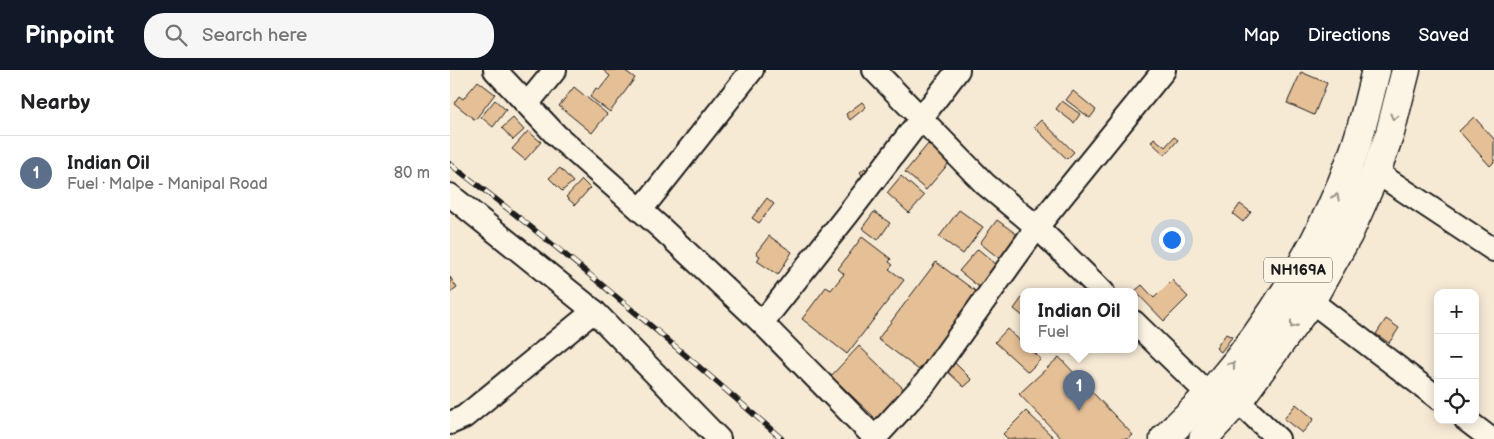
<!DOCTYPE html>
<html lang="en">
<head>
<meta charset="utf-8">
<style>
	:root { --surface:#fff; --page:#f6f6f6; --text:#202124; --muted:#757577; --line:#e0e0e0; --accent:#111827 }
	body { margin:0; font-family:"Balsamiq Sans",sans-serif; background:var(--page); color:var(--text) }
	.controls { position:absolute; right:15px; bottom:15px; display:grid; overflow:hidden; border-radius:10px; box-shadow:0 2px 12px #0003 }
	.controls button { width:45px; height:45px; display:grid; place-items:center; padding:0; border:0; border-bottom:1px solid var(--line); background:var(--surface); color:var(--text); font:25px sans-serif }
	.you { position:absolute; left:721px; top:169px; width:18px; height:18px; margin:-12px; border:4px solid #fff; border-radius:50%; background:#1a73e8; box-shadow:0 0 0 8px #1a73e833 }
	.badge { display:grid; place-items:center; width:32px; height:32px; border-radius:50%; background:var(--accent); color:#fff; font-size:16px; font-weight:700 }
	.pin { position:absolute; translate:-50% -41px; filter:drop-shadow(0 1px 2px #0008) }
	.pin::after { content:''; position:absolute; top:26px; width:18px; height:15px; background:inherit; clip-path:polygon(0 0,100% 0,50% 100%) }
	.popup { position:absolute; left:570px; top:218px; width:118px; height:65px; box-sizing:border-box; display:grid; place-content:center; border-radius:10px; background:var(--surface); filter:drop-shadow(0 1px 4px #0005); font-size:16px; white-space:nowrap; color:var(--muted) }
	.popup b { font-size:19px; color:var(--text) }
	.popup::after { content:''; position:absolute; left:50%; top:100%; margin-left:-10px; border:10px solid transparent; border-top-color:var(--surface) }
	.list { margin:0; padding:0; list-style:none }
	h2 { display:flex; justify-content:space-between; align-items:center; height:65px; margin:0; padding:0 20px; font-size:21px }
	h2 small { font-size:16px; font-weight:400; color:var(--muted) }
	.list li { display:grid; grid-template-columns:32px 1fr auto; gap:15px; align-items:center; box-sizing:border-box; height:75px; padding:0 20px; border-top:1px solid var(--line) }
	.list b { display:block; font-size:19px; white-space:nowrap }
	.list p { margin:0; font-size:16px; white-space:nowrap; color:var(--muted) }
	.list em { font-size:16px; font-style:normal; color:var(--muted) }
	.icon { flex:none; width:28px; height:28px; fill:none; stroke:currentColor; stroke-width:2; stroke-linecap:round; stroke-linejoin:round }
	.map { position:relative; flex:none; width:1044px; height:369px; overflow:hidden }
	header { display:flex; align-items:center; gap:30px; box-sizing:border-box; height:70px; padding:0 25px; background:var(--accent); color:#fff }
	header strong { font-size:24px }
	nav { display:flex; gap:28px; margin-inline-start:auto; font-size:18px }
	.search { width:350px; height:45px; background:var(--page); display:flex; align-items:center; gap:12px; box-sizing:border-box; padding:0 18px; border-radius:20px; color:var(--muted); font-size:19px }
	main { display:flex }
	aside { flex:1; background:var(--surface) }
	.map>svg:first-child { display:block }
	.building { fill:#e5bf96; stroke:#1c1c1c }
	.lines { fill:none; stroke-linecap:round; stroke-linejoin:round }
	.minor-casing { stroke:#1c1c1c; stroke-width:26 }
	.highway-casing { stroke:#1c1c1c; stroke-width:31 }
	.minor { stroke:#fcf5e5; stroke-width:22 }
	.highway { stroke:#fcf5e5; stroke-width:28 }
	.rail-casing { stroke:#1c1c1c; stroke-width:5.5 }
	.rail { stroke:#fcf5e5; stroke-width:4; stroke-dasharray:11; stroke-linecap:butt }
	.oneway { stroke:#97938b }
	.labels { text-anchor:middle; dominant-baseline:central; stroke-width:4.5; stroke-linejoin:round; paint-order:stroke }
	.shield { fill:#fcf5e5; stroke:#5f5d58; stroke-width:1 }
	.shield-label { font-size:15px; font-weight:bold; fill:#1c1c1c }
</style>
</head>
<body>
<header>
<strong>Pinpoint</strong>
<div class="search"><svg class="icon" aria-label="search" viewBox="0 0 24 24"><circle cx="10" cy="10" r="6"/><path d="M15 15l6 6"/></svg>Search here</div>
<nav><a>Map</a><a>Directions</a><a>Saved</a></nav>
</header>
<main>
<aside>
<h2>Nearby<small></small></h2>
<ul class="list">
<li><span class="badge" style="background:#5c6f8a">1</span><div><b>Indian Oil</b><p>Fuel · Malpe - Manipal Road</p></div><em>80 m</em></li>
</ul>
</aside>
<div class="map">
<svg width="1044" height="369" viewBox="0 0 1044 369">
	<rect width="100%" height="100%" fill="#f7ead5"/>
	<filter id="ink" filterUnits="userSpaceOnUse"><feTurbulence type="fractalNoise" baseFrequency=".02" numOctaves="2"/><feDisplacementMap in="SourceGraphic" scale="10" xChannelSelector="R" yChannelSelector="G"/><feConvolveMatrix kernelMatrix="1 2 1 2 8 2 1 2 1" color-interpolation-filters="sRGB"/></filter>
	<g filter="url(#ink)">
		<g class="building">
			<polygon points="153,0 174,0 185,8 160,42 140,27 146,18 149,20 160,6"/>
			<polygon points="851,2 877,13 864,45 837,33"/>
			<polygon points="28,11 45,24 25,50 4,33 9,26 13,29"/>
			<polygon points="124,17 157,44 142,63 109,36"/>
			<polygon points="623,21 646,40 640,48 616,30"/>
			<polygon points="45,30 56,40 43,57 31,47"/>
			<polygon points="612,31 630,44 624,53 606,39"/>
			<polygon points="412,32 416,37 400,50 396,44"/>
			<polygon points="1024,47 1044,69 1044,92 1040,96 1009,61"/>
			<polygon points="63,48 74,60 63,70 52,58"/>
			<polygon points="591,50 624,82 617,89 584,57"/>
			<polygon points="78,61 91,72 75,90 62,79"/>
			<polygon points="724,67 728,70 715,85 701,72 704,68 715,77"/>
			<polygon points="478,74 500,92 476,120 455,102"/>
			<polygon points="110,98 123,112 112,121 99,108"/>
			<polygon points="415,98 420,104 414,108 410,102"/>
			<polygon points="451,106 474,126 459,143 437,123"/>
			<polygon points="132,110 140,118 125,135 116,127"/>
			<polygon points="317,128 324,134 309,153 302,148"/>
			<polygon points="790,134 801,142 793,152 783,144"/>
			<polygon points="509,140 533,157 513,184 489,167"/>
			<polygon points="424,142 440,153 428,170 412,158"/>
			<polygon points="547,150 569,166 551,190 530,173"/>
			<polygon points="319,166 342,182 328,205 307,191 310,186 306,183"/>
			<polygon points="412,167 441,189 439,192 443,195 439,199 454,210 397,284 352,249 376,217 381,220 394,204 388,199"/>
			<polygon points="528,179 547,195 529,217 509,201"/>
			<polygon points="486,192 528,223 469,300 428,269"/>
			<polygon points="0,207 7,218 0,223"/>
			<polygon points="722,210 738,227 714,251 685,221 692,215 704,228"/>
			<polygon points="574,225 574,247 564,239"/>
			<polygon points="936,249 949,258 939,273 926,264"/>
			<polygon points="557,259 574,274 574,280 580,280 591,289 578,302 545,272"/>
			<polygon points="776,264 782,267 771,282 766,278"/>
			<polygon points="409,276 454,319 426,349 381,306"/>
			<polygon points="609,287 683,365 678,369 612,369 569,324"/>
			<polygon points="503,291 522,310 514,317 495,299"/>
			<polygon points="846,334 864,349 852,363 834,349"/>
			<polygon points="576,341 605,369 558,369 553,364"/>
		</g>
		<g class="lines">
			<g class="minor-casing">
				<g id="minor">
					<polyline points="45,0 106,65 212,159 312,253 426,369"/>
					<polyline points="424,0 535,114 587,157 653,222"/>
					<polyline points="77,34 105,0"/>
					<polyline points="926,102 1044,180"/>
					<polyline points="0,125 144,241 269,369"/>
					<polyline points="191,140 302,0"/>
					<polyline points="861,231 988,328"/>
					<polyline points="684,252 758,324"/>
					<polyline points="312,253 398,144 508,0"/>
					<polyline points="788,331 828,369"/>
					<polyline points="1016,350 1041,369"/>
					<polyline points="0,353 14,347 144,241"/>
					<polyline points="425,368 476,312 587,157 714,0"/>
				</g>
			</g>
			<g class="highway-casing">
				<g id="highway">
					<path d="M714,369C731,351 750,334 767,315C823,250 874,166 903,84C913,57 919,28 926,0"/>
					<polyline points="753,369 788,331 861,231 898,165 926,102 940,63 956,0"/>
				</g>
			</g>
			<use href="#minor" class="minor"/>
			<use href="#highway" class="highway"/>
			<g class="rail-casing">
				<path id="rail" d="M0,94C115,181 224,274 332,369"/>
			</g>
			<use href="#rail" class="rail"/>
		</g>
		<defs><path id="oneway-chevron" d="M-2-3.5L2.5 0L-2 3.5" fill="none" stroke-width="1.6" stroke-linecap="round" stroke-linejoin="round" transform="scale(1.25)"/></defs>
		<g class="oneway">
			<use href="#oneway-chevron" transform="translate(944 47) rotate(104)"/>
			<use href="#oneway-chevron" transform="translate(886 127) rotate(-66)"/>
			<use href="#oneway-chevron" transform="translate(843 255) rotate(126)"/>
			<use href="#oneway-chevron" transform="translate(782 295) rotate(-53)"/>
		</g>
	</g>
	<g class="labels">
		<rect class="shield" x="814" y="187.5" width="68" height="25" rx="4"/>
		<g class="shield-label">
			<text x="848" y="200">NH169A</text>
		</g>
	</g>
</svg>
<div class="controls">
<button>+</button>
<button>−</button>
<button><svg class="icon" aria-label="locate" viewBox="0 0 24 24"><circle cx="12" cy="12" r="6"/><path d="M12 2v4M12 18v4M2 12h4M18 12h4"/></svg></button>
</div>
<div class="you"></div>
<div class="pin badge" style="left:629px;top:341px;background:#5c6f8a">1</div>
<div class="popup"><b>Indian Oil</b>Fuel</div>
</div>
</main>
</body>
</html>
